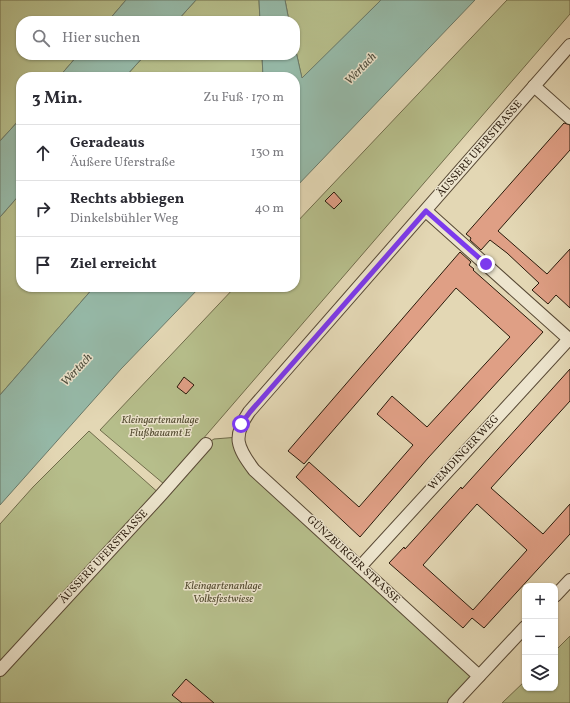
<!DOCTYPE html>
<html lang="de">
<head>
<meta charset="utf-8">
<style>
	:root { --surface:#fff; --page:#f7f7f7; --text:#2b2b33; --muted:#7c7c81; --line:#e1e1e2 }
	body { margin:0; font-family:Vollkorn,serif; background:var(--page); color:var(--text) }
	.controls { position:absolute; right:12px; bottom:12px; display:grid; overflow:hidden; border-radius:8px; box-shadow:0 1px 3px #0004 }
	.controls button { width:36px; height:36px; display:grid; place-items:center; padding:0; border:0; border-bottom:1px solid var(--line); background:var(--surface); color:var(--text); font:20px sans-serif }
	.stop { position:absolute; width:12px; height:12px; margin:-9px; border:3px solid #7c3aed; border-radius:50%; background:#fff }
	.stop.end { background:#7c3aed; border-color:#fff; box-shadow:0 1px 4px #0008 }
	.list { margin:0; padding:0; list-style:none }
	h2 { display:flex; justify-content:space-between; align-items:center; height:52px; margin:0; padding:0 16px; font-size:17px }
	h2 small { font-size:13px; font-weight:400; color:var(--muted) }
	.list li { display:grid; grid-template-columns:26px 1fr auto; gap:12px; align-items:center; box-sizing:border-box; height:56px; padding:0 16px; border-top:1px solid var(--line) }
	.list b { display:block; font-size:15px; white-space:nowrap }
	.list p { margin:0; font-size:13px; white-space:nowrap; color:var(--muted) }
	.list em { font-size:13px; font-style:normal; color:var(--muted) }
	.icon { flex:none; width:22px; height:22px; fill:none; stroke:currentColor; stroke-width:2; stroke-linecap:round; stroke-linejoin:round }
	.map { position:relative; flex:none; width:570px; height:703px; overflow:hidden }
	.search { position:absolute; background:var(--surface); box-shadow:0 1px 3px #0004; left:16px; top:16px; width:284px; height:44px; display:flex; align-items:center; gap:10px; box-sizing:border-box; padding:0 14px; border-radius:16px; color:var(--muted); font-size:15px }
	.panel { position:absolute; background:var(--surface); box-shadow:0 1px 3px #0004; left:16px; top:72px; width:284px; height:220px; border-radius:16px }
	.map>svg:first-child { display:block }
	.green { fill:#b6be8b; stroke:#706c4b }
	.water { fill:#96baa9; stroke:#6a7a6a }
	.building { fill:#df9f85; stroke:#291a0b; fill-rule:evenodd }
	.lines { fill:none; stroke-linecap:round; stroke-linejoin:round }
	.street-casing { stroke:#584935; stroke-width:14 }
	.street { stroke:#ede5ce; stroke-width:12 }
	.route { stroke:#7c3aed; stroke-width:5 }
	.labels { text-anchor:middle; dominant-baseline:central; stroke-width:3; stroke-linejoin:round; paint-order:stroke }
	.street-label { font-size:11px; fill:#291a0b; stroke:#ede5ce }
	.park-label { font-size:11px; font-style:italic; fill:#534b31; stroke:#ede5ce }
	.water-label { font-size:12px; font-style:italic; fill:#4a4a3a; stroke:#ede5ce }
</style>
</head>
<body>
<div class="map">
<svg width="570" height="703" viewBox="0 0 570 703">
	<rect width="100%" height="100%" fill="#e3d7b4"/>
	<filter id="stains"><feTurbulence type="fractalNoise" baseFrequency=".005" numOctaves="4"/><feColorMatrix values="0 0 0 0 .2 0 0 0 0 .09 0 0 0 0 .02 0 0 0 .5 -.17"/></filter>
	<radialGradient id="worn" r=".72"><stop offset=".6" stop-color="#630" stop-opacity="0"/><stop offset="1" stop-color="#630" stop-opacity=".3"/></radialGradient>
	<g class="green">
		<polygon points="0,0 126,0 108,21 21,21 21,55 78,55 59,77 21,77 21,118 0,141"/>
		<polygon points="196,0 259,0 260,21 177,21"/>
		<polygon points="285,0 381,0 302,79 295,47 295,21 289,21"/>
		<polygon points="507,0 570,0 570,14 164,484 100,430 235,287 295,287 295,224"/>
		<polygon points="145,55 262,55 263,77 125,77"/>
		<polygon points="21,193 21,287 94,287 0,395 0,217"/>
		<polygon points="89,431 161,495 206,444 214,439 239,437 243,455 479,676 454,703 0,703 0,524 33,487"/>
		<polygon points="570,636 570,703 502,703 525,681 525,688 555,688 555,651"/>
	</g>
	<g class="water">
		<polygon points="126,0 196,0 177,21 108,21"/>
		<polygon points="259,0 285,0 289,21 260,21"/>
		<polygon points="381,0 475,0 295,188 295,77 263,77 262,55 295,55 295,47 302,78"/>
		<polygon points="78,55 145,55 125,77 59,77"/>
		<polygon points="21,118 21,193 0,217 0,141"/>
		<polygon points="94,287 200,287 121,369 0,505 0,395"/>
	</g>
	<g class="building">
		<polygon points="564,123 570,125 570,150 498,231 547,274 570,249 570,308 556,295 548,304 532,290 539,283 507,253 490,240 481,250 470,240 471,238 466,234"/>
		<polygon points="334,192 342,201 334,209 325,201"/>
		<polygon points="460,252 471,262 469,265 474,269 473,270 543,332 428,458 360,537 296,477 309,462 359,507 413,445 377,414 392,396 427,427 510,337 456,288 304,464 288,451"/>
		<path d="M570,369V401L491,488L543,534L570,504V534L484,628L472,618L463,628L389,563L404,547L405,549L461,487L462,489ZM477,504L527,550L473,610L423,565Z"/>
		<polygon points="184,377 194,385 186,394 177,387"/>
		<polygon points="186,679 214,703 182,703 172,695"/>
	</g>
	<g class="lines">
		<g class="street-casing">
			<g id="street">
				<polyline points="534,86 570,118"/>
				<polyline points="426,211 570,340"/>
				<polyline points="360,567 569,339"/>
				<polyline points="555,596 570,580"/>
				<polyline points="0,670 161,495 206,444"/>
				<path d="M479,676L254,470C237,447 232,437 249,412L570,45"/>
				<polyline points="454,703 525,627"/>
			</g>
		</g>
		<use href="#street" class="street"/>
	</g>
	<g class="lines">
		<polyline class="route" points="241,424 250,412 426,211 486,264"/>
	</g>
	<g class="labels">
		<g class="street-label">
			<text transform="translate(480 149) rotate(-49)">ÄUSSERE UFERSTRASSE</text>
			<text transform="translate(464 453) rotate(-47)">WEMDINGER WEG</text>
			<text transform="translate(104 557) rotate(-47)">ÄUSSERE UFERSTRASSE</text>
			<text transform="translate(353 560) rotate(43)">GÜNZBURGER STRASSE</text>
		</g>
		<g class="park-label">
			<text x="160" y="420">Kleingartenanlage<tspan x="160" dy="13">Flußbauamt E</tspan></text>
			<text x="223" y="586">Kleingartenanlage<tspan x="223" dy="13">Volksfestwiese</tspan></text>
		</g>
		<g class="water-label">
			<text transform="translate(361 69) rotate(-46)">Wertach</text>
			<text transform="translate(77 370) rotate(-47)">Wertach</text>
		</g>
	</g>
	<rect width="100%" height="100%" filter="url(#stains)"/>
	<rect width="100%" height="100%" fill="url(#worn)"/>
</svg>
<div class="controls">
<button>+</button>
<button>−</button>
<button><svg class="icon" aria-label="layers" viewBox="0 0 24 24"><path d="M12 4l9 5-9 5-9-5zM3 14l9 5 9-5"/></svg></button>
</div>
<div class="stop" style="left:241px;top:424px"></div>
<div class="stop end" style="left:486px;top:264px"></div>
<div class="search"><svg class="icon" aria-label="search" viewBox="0 0 24 24"><circle cx="10" cy="10" r="6"/><path d="M15 15l6 6"/></svg>Hier suchen</div>
<section class="panel">
<h2>3 Min.<small>Zu Fuß · 170 m</small></h2>
<ul class="list">
<li><svg class="icon" aria-label="ahead" viewBox="0 0 24 24"><path d="M12 20V5M6 11l6-6 6 6"/></svg><div><b>Geradeaus</b><p>Äußere Uferstraße</p></div><em>130 m</em></li>
<li><svg class="icon" aria-label="right" viewBox="0 0 24 24"><path d="M7 20v-9h11M14 6l5 5-5 5"/></svg><div><b>Rechts abbiegen</b><p>Dinkelsbühler Weg</p></div><em>40 m</em></li>
<li><svg class="icon" aria-label="arrive" viewBox="0 0 24 24"><path d="M6 21V4h12l-3 4 3 4H6"/></svg><div><b>Ziel erreicht</b></div></li>
</ul>
</section>
</div>
</body>
</html>
